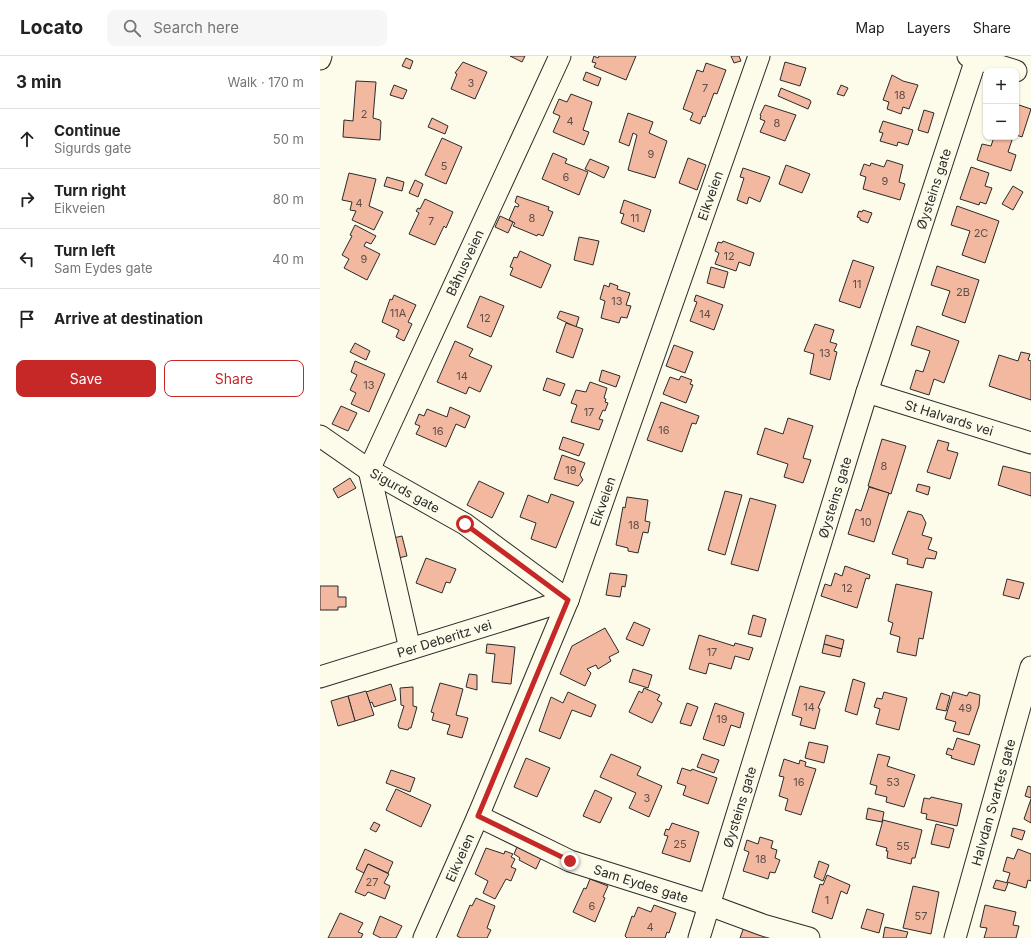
<!DOCTYPE html>
<html lang="en">
<head>
<meta charset="utf-8">
<style>
	:root { --surface:#fff; --page:#f6f6f6; --text:#222; --muted:#767676; --line:#e0e0e0; --accent:#c62828 }
	body { margin:0; font-family:Inter,sans-serif; background:var(--page); color:var(--text) }
	.controls { position:absolute; right:12px; top:12px; display:grid; overflow:hidden; border-radius:8px; box-shadow:0 1px 3px #0004 }
	.controls button { width:36px; height:36px; display:grid; place-items:center; padding:0; border:0; border-bottom:1px solid var(--line); background:var(--surface); color:var(--text); font:20px sans-serif }
	.stop { position:absolute; width:12px; height:12px; margin:-9px; border:3px solid #c62828; border-radius:50%; background:#fff }
	.stop.end { background:#c62828; border-color:#fff; box-shadow:0 1px 4px #0008 }
	.list { margin:0; padding:0; list-style:none }
	h2 { display:flex; justify-content:space-between; align-items:center; height:52px; margin:0; padding:0 16px; font-size:17px }
	h2 small { font-size:13px; font-weight:400; color:var(--muted) }
	.list li { display:grid; grid-template-columns:26px 1fr auto; gap:12px; align-items:center; box-sizing:border-box; height:60px; padding:0 16px; border-top:1px solid var(--line) }
	.list b { display:block; font-size:15px; white-space:nowrap }
	.list p { margin:0; font-size:13px; white-space:nowrap; color:var(--muted) }
	.list em { font-size:13px; font-style:normal; color:var(--muted) }
	.actions { display:flex; gap:8px; padding:12px 16px }
	.actions a { flex:1; padding:9px 0; border:1px solid var(--accent); border-radius:8px; text-align:center; font-size:14px; color:var(--accent) }
	.actions .main { background:var(--accent); color:#fff }
	.icon { flex:none; width:22px; height:22px; fill:none; stroke:currentColor; stroke-width:2; stroke-linecap:round; stroke-linejoin:round }
	.map { position:relative; flex:none; width:711px; height:882px; overflow:hidden }
	header { display:flex; align-items:center; gap:24px; box-sizing:border-box; height:56px; padding:0 20px; background:var(--surface); border-bottom:1px solid var(--line) }
	header strong { font-size:19px }
	nav { display:flex; gap:22px; margin-inline-start:auto; font-size:14px }
	.search { width:280px; height:36px; background:var(--page); display:flex; align-items:center; gap:10px; box-sizing:border-box; padding:0 14px; border-radius:8px; color:var(--muted); font-size:15px }
	main { display:flex }
	aside { flex:1; background:var(--surface) }
	.map>svg:first-child { display:block }
	.building { fill:#f2b8a0; stroke:#2b2b2b }
	.lines { fill:none; stroke-linecap:round; stroke-linejoin:round }
	.minor-casing { stroke:#2b2b2b; stroke-width:23 }
	.minor { stroke:#fdfbea; stroke-width:21 }
	.route { stroke:#c62828; stroke-width:5 }
	.labels { text-anchor:middle; dominant-baseline:central; stroke-width:3; stroke-linejoin:round; paint-order:stroke }
	.number-label { font-size:11px; fill:#5d4e48 }
	.street-label { font-size:13px; fill:#2b2b2b; stroke:#fdfbea }
</style>
</head>
<body>
<header>
<strong>Locato</strong>
<div class="search"><svg class="icon" aria-label="search" viewBox="0 0 24 24"><circle cx="10" cy="10" r="6"/><path d="M15 15l6 6"/></svg>Search here</div>
<nav><a>Map</a><a>Layers</a><a>Share</a></nav>
</header>
<main>
<aside>
<h2>3 min<small>Walk · 170 m</small></h2>
<ul class="list">
<li><svg class="icon" aria-label="ahead" viewBox="0 0 24 24"><path d="M12 20V5M6 11l6-6 6 6"/></svg><div><b>Continue</b><p>Sigurds gate</p></div><em>50 m</em></li>
<li><svg class="icon" aria-label="right" viewBox="0 0 24 24"><path d="M7 20v-9h11M14 6l5 5-5 5"/></svg><div><b>Turn right</b><p>Eikveien</p></div><em>80 m</em></li>
<li><svg class="icon" aria-label="left" viewBox="0 0 24 24"><path d="M17 20v-9H6M10 6l-5 5 5 5"/></svg><div><b>Turn left</b><p>Sam Eydes gate</p></div><em>40 m</em></li>
<li><svg class="icon" aria-label="arrive" viewBox="0 0 24 24"><path d="M6 21V4h12l-3 4 3 4H6"/></svg><div><b>Arrive at destination</b></div></li>
</ul>
<div class="actions"><a class="main">Save</a><a>Share</a></div>
</aside>
<div class="map">
<svg width="711" height="882" viewBox="0 0 711 882">
	<rect width="100%" height="100%" fill="#fdfbea"/>
	<g class="building">
		<polygon points="190,0 205,0 202,6"/>
		<polygon points="274,0 278,2 279,0 316,0 306,24 274,11 276,7 272,6"/>
		<polygon points="411,0 419,0 421,5 414,7"/>
		<polygon points="86,2 93,5 90,13 82,10"/>
		<polygon points="143,6 167,16 155,43 131,33 137,18 135,17"/>
		<polygon points="465,6 486,12 480,30 460,24"/>
		<polygon points="386,7 406,14 397,38 394,37 385,61 383,60 380,68 370,64 373,57 363,53 377,14 383,16"/>
		<polygon points="266,16 281,22 278,30 263,24"/>
		<polygon points="572,19 583,25 598,29 589,53 583,51 581,58 567,53 569,46 563,44"/>
		<polygon points="36,25 56,26 53,62 60,64 61,66 60,84 23,81 24,64 33,65"/>
		<polygon points="74,29 87,34 83,43 70,39"/>
		<polygon points="521,29 528,32 524,40 517,38"/>
		<polygon points="461,32 490,44 491,46 488,53 458,40"/>
		<polygon points="251,38 272,46 263,74 269,76 264,89 233,76 240,60 233,57 239,43 247,46"/>
		<polygon points="696,48 711,53 702,81 696,79"/>
		<polygon points="445,49 476,59 465,85 440,76 445,65 440,63 441,60 440,59"/>
		<polygon points="604,54 614,57 608,77 598,74"/>
		<polygon points="308,57 333,66 329,77 347,85 335,122 308,114 317,79 313,77 309,90 299,86"/>
		<polygon points="112,62 128,70 125,78 108,71"/>
		<polygon points="563,65 593,74 588,89 578,86 577,90 560,85 563,77 559,76"/>
		<polygon points="674,81 693,81 688,96 696,99 691,115 657,104 662,88 671,90"/>
		<polygon points="122,82 142,91 126,128 105,119"/>
		<polygon points="233,97 247,103 245,107 268,116 259,139 222,123"/>
		<polygon points="368,102 386,109 377,134 359,127"/>
		<polygon points="270,103 289,111 284,122 265,113"/>
		<polygon points="567,104 583,109 579,126 585,128 580,144 543,133 546,121 540,119 544,108 550,110 551,107 564,111"/>
		<polygon points="466,109 490,118 482,137 459,128"/>
		<polygon points="651,111 669,117 665,130 672,132 666,148 660,146 659,149 640,143"/>
		<polygon points="423,112 450,121 440,146 429,141 427,148 417,144 424,122 420,121"/>
		<polygon points="29,117 56,123 49,150 63,156 54,174 32,164 36,155 30,154 32,146 22,144"/>
		<polygon points="67,121 84,126 82,135 64,130"/>
		<polygon points="95,124 103,128 98,141 89,137"/>
		<polygon points="693,130 703,136 693,154 682,148"/>
		<polygon points="197,140 229,151 228,154 233,156 223,180 218,178 217,180 193,170 195,167 189,164 195,150 198,151 199,149 195,146"/>
		<polygon points="105,143 133,156 126,172 124,170 115,189 89,178 99,157 96,155 98,152 100,153"/>
		<polygon points="304,144 331,154 324,176 301,167 304,158 300,157"/>
		<polygon points="637,150 679,165 665,207 642,199 650,175 631,169"/>
		<polygon points="543,154 552,157 548,167 540,164 540,162 537,161 539,155 542,156"/>
		<polygon points="180,160 193,166 188,177 175,171"/>
		<polygon points="35,169 56,180 51,188 46,186 44,190 60,198 47,224 24,212 29,203 22,199 32,180 30,179"/>
		<polygon points="259,181 279,185 273,209 254,204"/>
		<polygon points="403,185 434,197 430,210 419,206 416,215 395,208 399,197 395,195 398,186 402,187"/>
		<polygon points="200,195 231,209 221,232 190,219 193,212 190,211 194,201 197,202"/>
		<polygon points="533,204 554,211 540,252 519,245"/>
		<polygon points="617,210 659,224 645,267 622,259 630,235 611,229"/>
		<polygon points="391,211 408,216 404,232 387,227"/>
		<polygon points="290,227 298,230 297,233 310,237 306,249 311,250 307,262 301,261 299,267 281,262 285,245 280,243 284,229 289,231"/>
		<polygon points="74,239 96,249 88,266 92,268 84,285 76,281 79,274 62,266 70,243 72,244"/>
		<polygon points="376,239 403,249 394,274 370,265 377,246 374,245"/>
		<polygon points="160,240 184,250 171,281 147,271"/>
		<polygon points="240,255 259,261 256,271 237,262"/>
		<polygon points="246,267 263,273 253,302 236,296"/>
		<polygon points="495,268 514,274 510,286 517,288 514,295 517,296 510,324 490,318 494,298 484,295"/>
		<polygon points="597,270 639,285 624,327 614,323 609,339 590,333 596,314 603,316 610,295 591,289"/>
		<polygon points="135,285 153,293 149,300 172,310 160,336 149,331 146,338 117,326"/>
		<polygon points="35,287 50,295 46,304 30,296"/>
		<polygon points="354,289 373,296 365,317 346,310"/>
		<polygon points="701,296 710,298 708,304 711,305 711,344 669,330 679,299 698,305"/>
		<polygon points="35,305 65,318 49,356 31,348 36,337 30,334 37,319 31,316"/>
		<polygon points="282,314 300,320 296,331 279,325"/>
		<polygon points="361,320 372,324 370,328 373,329 366,347 343,338 350,321 359,324"/>
		<polygon points="227,322 245,328 240,340 223,334"/>
		<polygon points="270,326 287,332 284,342 286,343 285,346 288,347 285,355 283,354 279,363 283,364 279,374 251,366 257,349 251,347 256,334 266,336"/>
		<polygon points="341,346 379,360 376,368 372,367 362,396 327,384"/>
		<polygon points="21,350 37,357 28,375 12,368"/>
		<polygon points="130,351 150,360 145,372 136,368 126,391 96,378 100,370 95,368 99,358 104,360 107,353 127,361"/>
		<polygon points="468,362 493,370 483,402 491,404 483,427 464,421 468,408 437,398 445,372 463,378"/>
		<polygon points="243,381 264,388 259,400 239,393"/>
		<polygon points="562,383 586,390 571,438 548,430"/>
		<polygon points="618,384 629,387 627,394 638,397 630,423 607,416"/>
		<polygon points="242,399 265,407 260,419 263,424 258,430 234,423"/>
		<polygon points="683,410 711,417 711,440 678,429"/>
		<polygon points="30,422 36,432 18,442 13,433"/>
		<polygon points="159,425 184,437 172,462 147,449"/>
		<polygon points="598,428 610,431 608,439 596,435"/>
		<polygon points="549,431 569,437 554,486 528,478 536,453 541,455"/>
		<polygon points="405,435 422,439 405,499 388,494"/>
		<polygon points="231,438 254,446 236,492 211,483 216,467 200,461 208,439 228,447"/>
		<polygon points="307,441 328,444 325,465 330,466 328,477 323,476 318,497 308,495 308,492 296,489 303,451 305,452"/>
		<polygon points="430,442 456,449 438,515 411,508"/>
		<polygon points="588,455 602,459 606,467 602,479 612,482 608,493 617,496 615,503 606,502 603,512 587,508 588,503 572,498"/>
		<polygon points="82,480 87,500 74,503 69,483"/>
		<polygon points="106,502 136,513 130,527 126,526 122,537 96,527"/>
		<polygon points="525,510 550,519 549,523 546,522 537,552 501,540 505,528 511,530 515,517 522,520"/>
		<polygon points="290,517 307,519 305,531 302,530 300,541 286,539"/>
		<polygon points="687,523 704,527 699,543 683,539"/>
		<polygon points="576,528 612,536 603,583 599,582 596,600 577,596 580,581 570,578 573,567 568,565"/>
		<polygon points="0,530 18,530 18,541 26,541 26,551 18,551 18,554 0,554"/>
		<polygon points="433,559 446,563 441,581 428,578"/>
		<polygon points="314,566 330,573 323,590 306,583"/>
		<polygon points="285,572 299,596 289,601 291,605 278,613 276,609 267,613 271,617 265,630 240,618 252,590"/>
		<polygon points="379,579 414,590 415,587 433,592 429,604 415,600 411,613 389,607 386,618 369,613"/>
		<polygon points="506,579 524,584 522,593 504,588"/>
		<polygon points="167,588 195,591 191,628 172,626 175,598 166,597"/>
		<polygon points="504,588 522,593 520,601 502,597"/>
		<polygon points="313,613 332,619 328,632 309,626"/>
		<polygon points="149,618 157,619 157,634 146,631"/>
		<polygon points="533,623 545,627 537,659 525,655"/>
		<polygon points="120,627 143,633 136,659 148,662 142,682 127,678 130,669 112,664 114,657 111,656"/>
		<polygon points="71,628 76,644 54,651 52,646 50,647 46,636"/>
		<polygon points="480,630 505,636 498,652 500,653 495,673 480,669 482,662 472,659"/>
		<polygon points="93,631 93,650 97,651 91,672 89,672 88,674 79,672 78,669 84,650 81,649 80,632"/>
		<polygon points="324,632 340,639 337,644 342,647 332,667 309,656 319,635 322,637"/>
		<polygon points="46,635 54,659 35,665 28,640"/>
		<polygon points="248,636 276,649 271,661 252,654 240,683 219,675 231,641 243,647"/>
		<polygon points="564,636 587,642 579,674 556,668 560,653 554,651 557,642 562,643"/>
		<polygon points="633,636 647,640 649,636 660,639 659,650 649,679 633,675 636,666 625,663"/>
		<polygon points="621,637 630,640 626,655 616,653"/>
		<polygon points="28,640 35,665 18,670 11,645"/>
		<polygon points="367,647 378,651 371,670 360,667"/>
		<polygon points="395,647 424,657 420,672 411,669 404,690 383,683"/>
		<polygon points="637,682 660,689 654,709 631,702 632,700 626,698 628,692 633,694"/>
		<polygon points="489,686 508,690 504,707 485,702"/>
		<polygon points="291,698 321,711 317,719 342,730 329,761 309,752 316,737 280,721"/>
		<polygon points="382,698 399,704 394,717 377,711"/>
		<polygon points="558,698 570,701 567,710 595,719 584,751 566,746 567,741 555,738 557,730 550,728"/>
		<polygon points="206,702 230,712 217,741 194,731"/>
		<polygon points="464,703 479,708 480,704 486,706 485,710 496,713 481,759 465,754 468,743 459,740 464,721 459,720"/>
		<polygon points="362,712 371,715 372,713 397,722 388,748 363,739 366,730 357,727"/>
		<polygon points="71,714 95,722 90,736 66,727"/>
		<polygon points="708,730 711,731 711,742 705,740"/>
		<polygon points="76,733 111,749 101,771 66,754"/>
		<polygon points="275,734 292,742 280,767 263,760"/>
		<polygon points="611,741 642,748 637,770 606,763 607,758 601,757 602,751 604,742 610,743"/>
		<polygon points="711,743 711,767 704,763"/>
		<polygon points="548,752 564,756 562,766 546,763"/>
		<polygon points="563,764 602,774 595,802 592,802 591,808 567,802 568,795 566,795 567,792 556,789"/>
		<polygon points="54,766 60,769 56,776 50,773"/>
		<polygon points="352,767 379,776 370,806 342,797 348,780 344,779 346,773 349,774"/>
		<polygon points="616,768 634,773 629,792 611,788"/>
		<polygon points="693,772 705,775 702,784 691,780"/>
		<polygon points="440,781 453,785 451,792 457,794 455,802 460,804 455,817 450,816 448,823 423,815 429,796 424,794 427,784 438,788"/>
		<polygon points="197,791 221,802 216,813 199,804 200,802 194,798"/>
		<polygon points="166,792 184,798 185,795 193,798 191,801 195,803 191,811 196,813 191,825 186,823 175,843 163,837 168,825 155,818"/>
		<polygon points="45,793 73,806 68,817 48,808 44,817 36,813"/>
		<polygon points="698,793 711,798 711,825 708,824 706,832 687,826 690,817 683,815 687,801 694,803"/>
		<polygon points="499,805 509,809 503,825 494,821"/>
		<polygon points="48,808 69,818 64,827 70,830 65,843 48,836 45,840 35,836"/>
		<polygon points="507,819 530,829 527,838 521,835 512,863 492,856 500,828 503,829"/>
		<polygon points="270,823 288,830 283,841 285,842 275,866 253,856 264,832 266,833"/>
		<polygon points="676,824 688,827 685,835 673,832"/>
		<polygon points="593,830 619,836 611,878 583,872"/>
		<polygon points="156,842 175,850 167,872 171,874 167,882 141,882 137,880 150,849 152,850"/>
		<polygon points="334,849 356,857 349,877 347,876 345,882 307,882 305,880 312,860 314,861 318,851 331,856"/>
		<polygon points="665,849 696,856 693,869 699,870 696,882 664,882 667,872 660,871"/>
		<polygon points="547,853 564,858 559,877 541,872"/>
		<polygon points="20,857 43,867 38,876 43,878 41,882 8,882"/>
		<polygon points="60,860 82,870 76,882 61,882 53,878"/>
		<polygon points="424,871 446,878 444,882 420,882"/>
		<polygon points="565,871 588,876 586,882 563,882"/>
	</g>
	<g class="lines">
		<g class="minor-casing">
			<g id="minor">
				<polyline points="648,0 696,15"/>
				<polyline points="0,3 1,0"/>
				<path id="s1" d="M547,336L711,387"/>
				<path id="s2" d="M0,380L49,414L145,468L248,544"/>
				<path id="s3" d="M90,593L49,414L240,0"/>
				<path id="s4" d="M0,621L248,544"/>
				<path id="s5" d="M158,760L250,805L389,849L443,869L489,882"/>
				<path id="s6" d="M104,882L158,760L248,544L439,0"/>
				<path id="s7" d="M379,882L547,336L656,3"/>
				<path id="s8" d="M635,882L711,611"/>
			</g>
		</g>
		<use href="#minor" class="minor"/>
	</g>
	<g class="lines">
		<polyline class="route" points="145,468 248,544 158,760 250,805"/>
	</g>
	<g class="labels">
		<g class="number-label">
			<text x="151" y="27">3</text>
			<text x="385" y="32">7</text>
			<text x="580" y="39">18</text>
			<text x="44" y="58">2</text>
			<text x="250" y="65">4</text>
			<text x="457" y="67">8</text>
			<text x="331" y="98">9</text>
			<text x="124" y="110">5</text>
			<text x="246" y="121">6</text>
			<text x="565" y="125">9</text>
			<text x="39" y="147">4</text>
			<text x="212" y="162">8</text>
			<text x="315" y="162">11</text>
			<text x="111" y="165">7</text>
			<text x="661" y="177">2C</text>
			<text x="409" y="200">12</text>
			<text x="44" y="203">9</text>
			<text x="537" y="228">11</text>
			<text x="643" y="236">2B</text>
			<text x="297" y="245">13</text>
			<text x="78" y="257">11A</text>
			<text x="385" y="258">14</text>
			<text x="165" y="262">12</text>
			<text x="505" y="297">13</text>
			<text x="142" y="320">14</text>
			<text x="49" y="329">13</text>
			<text x="269" y="356">17</text>
			<text x="344" y="374">16</text>
			<text x="118" y="375">16</text>
			<text x="564" y="410">8</text>
			<text x="251" y="414">19</text>
			<text x="546" y="466">10</text>
			<text x="314" y="469">18</text>
			<text x="527" y="532">12</text>
			<text x="392" y="596">17</text>
			<text x="489" y="651">14</text>
			<text x="645" y="652">49</text>
			<text x="402" y="663">19</text>
			<text x="479" y="726">16</text>
			<text x="573" y="726">53</text>
			<text x="327" y="742">3</text>
			<text x="360" y="788">25</text>
			<text x="583" y="790">55</text>
			<text x="441" y="803">18</text>
			<text x="52" y="826">27</text>
			<text x="507" y="844">1</text>
			<text x="272" y="850">6</text>
			<text x="601" y="860">57</text>
			<text x="330" y="871">4</text>
		</g>
		<g class="street-label">
			<text stroke="none"><textPath href="#s7" startOffset="785">Øysteins gate</textPath></text>
			<text stroke="none"><textPath href="#s6" startOffset="796">Eikveien</textPath></text>
			<text stroke="none"><textPath href="#s3" startOffset="412">Båhusveien</textPath></text>
			<text stroke="none"><textPath href="#s1" startOffset="86">St Halvards vei</textPath></text>
			<text stroke="none"><textPath href="#s2" startOffset="101">Sigurds gate</textPath></text>
			<text stroke="none"><textPath href="#s7" startOffset="461">Øysteins gate</textPath></text>
			<text stroke="none"><textPath href="#s6" startOffset="472">Eikveien</textPath></text>
			<text stroke="none"><textPath href="#s4" startOffset="130">Per Deberitz vei</textPath></text>
			<text stroke="none"><textPath href="#s8" startOffset="141">Halvdan Svartes gate</textPath></text>
			<text stroke="none"><textPath href="#s7" startOffset="137">Øysteins gate</textPath></text>
			<text stroke="none"><textPath href="#s6" startOffset="88">Eikveien</textPath></text>
			<text stroke="none"><textPath href="#s5" startOffset="177">Sam Eydes gate</textPath></text>
		</g>
	</g>
</svg>
<div class="controls">
<button>+</button>
<button>−</button>
</div>
<div class="stop" style="left:145px;top:468px"></div>
<div class="stop end" style="left:250px;top:805px"></div>
</div>
</main>
</body>
</html>
